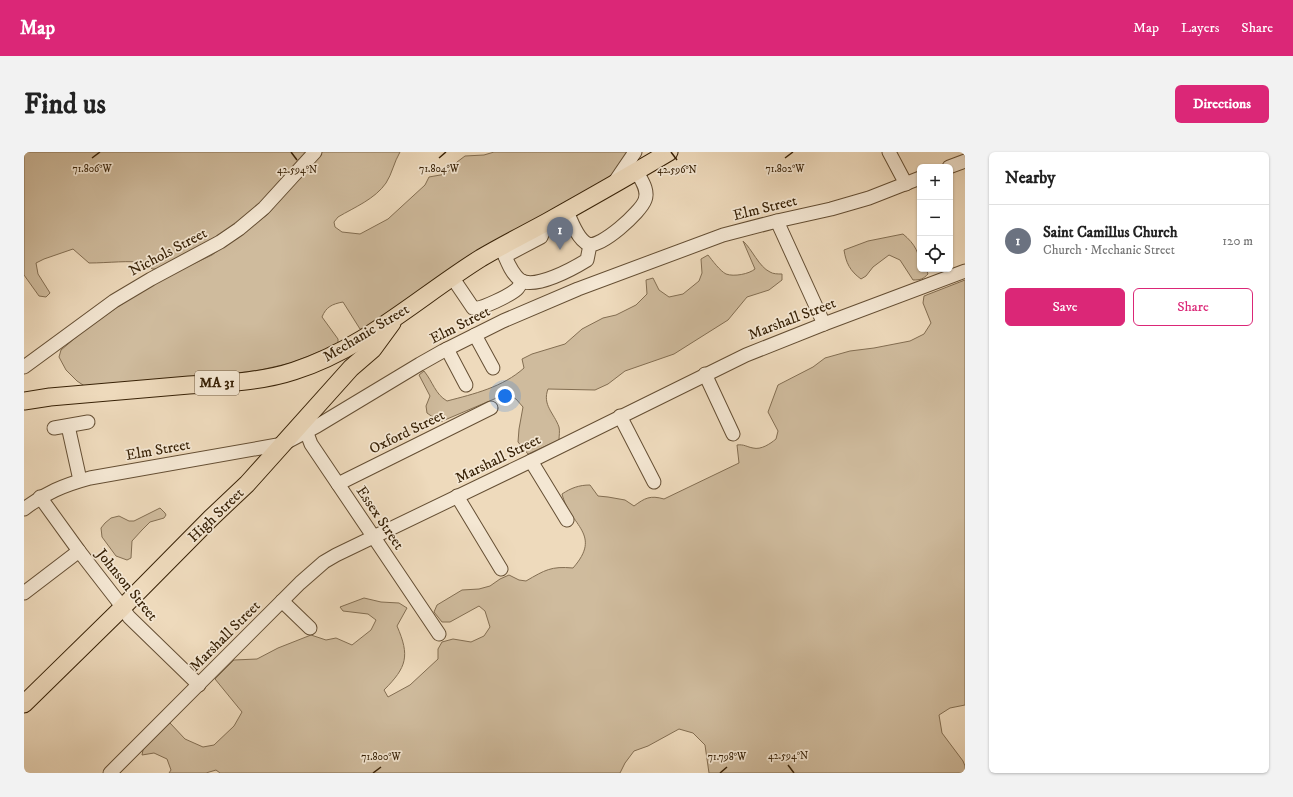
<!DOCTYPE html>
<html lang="en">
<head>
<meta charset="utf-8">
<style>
	:root { --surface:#fff; --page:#f2f2f2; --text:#222; --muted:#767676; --line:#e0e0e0; --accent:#db2777 }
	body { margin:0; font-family:"IM FELL DW Pica",serif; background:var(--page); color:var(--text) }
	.controls { position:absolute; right:12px; top:12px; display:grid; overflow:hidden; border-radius:6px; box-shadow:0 1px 3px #0004 }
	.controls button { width:36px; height:36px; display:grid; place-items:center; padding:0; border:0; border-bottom:1px solid var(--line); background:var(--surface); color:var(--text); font:20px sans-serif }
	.you { position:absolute; left:481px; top:244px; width:14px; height:14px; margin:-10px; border:3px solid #fff; border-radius:50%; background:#1a73e8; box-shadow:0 0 0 6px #1a73e833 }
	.badge { display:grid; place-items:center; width:26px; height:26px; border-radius:50%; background:var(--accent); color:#fff; font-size:13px; font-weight:700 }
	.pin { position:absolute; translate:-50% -33px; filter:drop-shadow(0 1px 2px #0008) }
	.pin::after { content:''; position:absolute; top:21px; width:14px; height:12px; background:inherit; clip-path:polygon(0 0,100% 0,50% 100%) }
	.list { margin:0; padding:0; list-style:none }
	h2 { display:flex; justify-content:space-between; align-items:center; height:52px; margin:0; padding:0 16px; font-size:17px }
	h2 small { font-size:13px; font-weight:400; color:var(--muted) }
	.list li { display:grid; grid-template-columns:26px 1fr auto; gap:12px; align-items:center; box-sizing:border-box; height:72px; padding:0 16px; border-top:1px solid var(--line) }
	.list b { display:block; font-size:15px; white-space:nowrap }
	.list p { margin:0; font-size:13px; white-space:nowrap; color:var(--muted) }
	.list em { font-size:13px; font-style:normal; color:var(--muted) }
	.actions { display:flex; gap:8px; padding:12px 16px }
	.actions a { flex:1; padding:9px 0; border:1px solid var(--accent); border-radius:6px; text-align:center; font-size:14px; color:var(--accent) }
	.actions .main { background:var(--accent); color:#fff }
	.icon { flex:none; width:22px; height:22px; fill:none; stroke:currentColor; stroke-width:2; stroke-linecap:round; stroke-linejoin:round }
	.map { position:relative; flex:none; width:941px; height:621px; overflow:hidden; border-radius:6px }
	header { display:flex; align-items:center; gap:24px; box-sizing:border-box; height:56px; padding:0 20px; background:var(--accent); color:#fff }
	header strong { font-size:19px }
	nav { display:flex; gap:22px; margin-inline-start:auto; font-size:14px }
	.intro { display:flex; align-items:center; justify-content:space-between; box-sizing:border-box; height:96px; padding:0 24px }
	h1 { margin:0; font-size:28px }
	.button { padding:10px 18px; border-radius:6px; background:var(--accent); color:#fff; font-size:14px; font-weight:700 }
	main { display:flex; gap:24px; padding:0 24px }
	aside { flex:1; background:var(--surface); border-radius:6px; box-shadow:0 1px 3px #0004 }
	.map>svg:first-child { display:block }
	.green { fill:#cfbb9d; stroke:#836e52 }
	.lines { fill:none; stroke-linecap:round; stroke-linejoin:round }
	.minor-casing { stroke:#654f34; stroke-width:15 }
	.major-casing { stroke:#372106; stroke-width:19 }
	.minor { stroke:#f4e7d3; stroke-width:13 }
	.major { stroke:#eedabc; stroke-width:17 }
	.ticks { fill:none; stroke:#372106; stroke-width:1.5 }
	.labels { text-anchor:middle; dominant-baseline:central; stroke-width:3.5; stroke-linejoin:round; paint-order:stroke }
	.shield { fill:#f4e7d3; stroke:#705c44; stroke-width:1 }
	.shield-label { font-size:14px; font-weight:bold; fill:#372106 }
	.street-label { font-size:15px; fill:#372106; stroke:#f4e7d3 }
	.ticks-label { font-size:10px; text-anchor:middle; fill:#372106; stroke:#f4e7d3; stroke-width:3.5; stroke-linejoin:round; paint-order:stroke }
</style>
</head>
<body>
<header>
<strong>Map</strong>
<nav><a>Map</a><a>Layers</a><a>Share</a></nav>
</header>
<div class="intro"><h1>Find us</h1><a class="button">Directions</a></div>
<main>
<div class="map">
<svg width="941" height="621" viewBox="0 0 941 621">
	<rect width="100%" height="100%" fill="#eedabc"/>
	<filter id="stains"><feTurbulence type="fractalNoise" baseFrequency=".005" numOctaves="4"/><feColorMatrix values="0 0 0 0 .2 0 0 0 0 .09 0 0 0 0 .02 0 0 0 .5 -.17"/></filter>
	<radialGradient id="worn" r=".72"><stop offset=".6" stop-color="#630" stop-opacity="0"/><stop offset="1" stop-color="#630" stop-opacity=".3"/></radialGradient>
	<g class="green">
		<path d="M0,0H286L234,53L204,78L136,117H128L124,111C104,108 85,111 65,111L49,97L20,107L12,111L14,122L26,141L22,145L15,144L0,123Z"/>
		<path d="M298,0H376C370,10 368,22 362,31C351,47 331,55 314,65L310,70L311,75L318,80L336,82L364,67L401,33L405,25L422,22L433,10L441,4L460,3L470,0H606L585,28L340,178L336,177L319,150C308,152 302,155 298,165L314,187V191L302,197L267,211L236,218L167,227L62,235L53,229L42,218L35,205L37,198L57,181L92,156L135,128L188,103L243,63Z"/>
		<path d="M879,82C891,92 896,101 896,117H902L904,122C899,127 897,128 889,128L876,108L865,103L849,115L842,124L837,127C826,119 822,111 820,98L844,89Z"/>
		<path d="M719,89C728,97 735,115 746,120C749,122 754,122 758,122V128L745,138L723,145L704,168L650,202L601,219L584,232L571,238L524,237C518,253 530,261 535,275C536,279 535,284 535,288L504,302L494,290L495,277L499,255L492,247L482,242L416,270L403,261L402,254L406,244L395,223L400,219C409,230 411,242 423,249C450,242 479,235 500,216L498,207L508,202L541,192L558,177L579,166L592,163L612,153L623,142L622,128L629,126L635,138L645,145L659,142L675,129L678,121L677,107L684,103C688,108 696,119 702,122C710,125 725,122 731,117Z"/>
		<path d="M941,128V553L926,556L915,563L918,581L939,609L941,614V621H685L681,593L669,581L655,577L624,594L610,599L601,611L596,621H196L192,618L182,621H145L147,618L143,607L130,601L118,603L119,598L141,572L146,571L161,587L179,595L190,593L210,574L218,560L191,527L210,508L233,507L254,496L287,483L302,488L312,486L328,493L347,478L352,468L344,462L319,459L316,455L340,446L357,450L375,451L383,456L373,474C386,504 383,515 360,538L364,545L386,533L414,507V497L418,490L429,487L447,490L460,484L466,475L461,459L455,454L426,470H418L410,460L413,453L438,438L455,437L466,434L476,427L485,423L495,428L502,429C521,418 527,414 549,416C579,382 546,374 538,342C547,336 555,333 566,333L574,344L584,345L601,348L610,354C621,346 626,343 640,347L715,311L713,293C720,292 723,295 729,296C737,298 746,292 752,287L754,279L744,260L754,233L789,215L801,206L826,199L850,196L886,189L900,182L907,171L899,151L900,144Z"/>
		<polygon points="136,356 141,361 142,363 140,366 126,370 118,378 108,389 107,406 103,408 92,404 78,385 77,376 81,371 87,366 95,364 105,369 110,369"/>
	</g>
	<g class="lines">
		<g class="minor-casing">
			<g id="minor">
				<polyline points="865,0 882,32"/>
				<polyline points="925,15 941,9"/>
				<polyline points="590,31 611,0"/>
				<path d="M543,59C547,69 554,88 564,92C576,97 617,60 621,48C625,38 617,28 613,20"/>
				<polyline points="753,69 800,172"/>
				<path d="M477,95C482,106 486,120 496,128C511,138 550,116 563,108L566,93"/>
				<polyline points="481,104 517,85 519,80 517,73"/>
				<path d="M428,125L449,156C457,158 486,143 493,137C495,135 497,131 498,129"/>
				<polyline points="451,183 469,216"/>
				<polyline points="423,197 442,233"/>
				<polyline points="0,215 90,149 127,127 196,90 215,77 240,56 291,0"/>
				<polyline points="681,222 709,282"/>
				<polyline points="596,264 630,330"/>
				<polyline points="283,272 284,284 287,292 415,482"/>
				<polyline points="44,274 56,328"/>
				<polyline points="30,276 64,270"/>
				<polyline points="507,309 543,368"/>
				<polyline points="314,332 467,256"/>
				<polyline points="433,344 477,417"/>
				<polyline points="16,345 55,399 93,448 105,465 175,533"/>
				<path d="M0,357C21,341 40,333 66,326L259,292L293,274L396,212L419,199L479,169L554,137L699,83L753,69L807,57L845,46L896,26"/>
				<polyline points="0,441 55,399"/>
				<polyline points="258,449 286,476"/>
				<polyline points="86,621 276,431 300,410 312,403 507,309 722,203 800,172 941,119"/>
			</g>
		</g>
		<g class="major-casing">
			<g id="major">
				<path d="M0,249L26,245C72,241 119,237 165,233C201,231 237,230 270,219C340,197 396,144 457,106C479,93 501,82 523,70C564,47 605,24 645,0"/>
				<polyline points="0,552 98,456 187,366 223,332 327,216 349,197 368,171"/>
			</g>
		</g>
		<use href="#minor" class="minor"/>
		<use href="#major" class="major"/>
	</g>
	<path class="ticks" d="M267,0L273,8M647,0L653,8M68,6L76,0M415,6L422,0M761,6L769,0M764,613L770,621M349,621L357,615M696,621L703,615"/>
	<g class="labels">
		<rect class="shield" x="171" y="219" width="44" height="24" rx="3"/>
		<g class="shield-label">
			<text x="193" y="231">MA 31</text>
		</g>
		<g class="street-label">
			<text transform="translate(741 56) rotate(-14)">Elm Street</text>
			<text transform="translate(144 100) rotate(-28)">Nichols Street</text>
			<text transform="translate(768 167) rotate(-21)">Marshall Street</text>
			<text transform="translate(436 173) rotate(-27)">Elm Street</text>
			<text transform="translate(342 181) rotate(-31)">Mechanic Street</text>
			<text transform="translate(383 280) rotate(-26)">Oxford Street</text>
			<text transform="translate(134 298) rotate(-10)">Elm Street</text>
			<text transform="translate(474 307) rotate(-26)">Marshall Street</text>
			<text transform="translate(192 363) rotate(-44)">High Street</text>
			<text transform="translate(356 366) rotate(56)">Essex Street</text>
			<text transform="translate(103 433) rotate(51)">Johnson Street</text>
			<text transform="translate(201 484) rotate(-45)">Marshall Street</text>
		</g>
	</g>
	<g class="ticks-label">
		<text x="761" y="20">71.802°W</text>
		<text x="68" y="20">71.806°W</text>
		<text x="415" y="20">71.804°W</text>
		<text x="273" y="21">42.594°N</text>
		<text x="653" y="21">42.596°N</text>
		<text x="764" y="607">42.594°N</text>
		<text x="357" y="608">71.800°W</text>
		<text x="703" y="608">71.798°W</text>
	</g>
	<rect width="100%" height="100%" filter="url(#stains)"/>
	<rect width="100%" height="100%" fill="url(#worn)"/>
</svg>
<div class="controls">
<button>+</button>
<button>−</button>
<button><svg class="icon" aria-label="locate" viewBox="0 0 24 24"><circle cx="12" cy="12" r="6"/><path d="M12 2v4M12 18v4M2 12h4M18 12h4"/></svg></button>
</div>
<div class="you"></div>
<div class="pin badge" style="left:536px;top:98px;background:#6b7280">1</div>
</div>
<aside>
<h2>Nearby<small></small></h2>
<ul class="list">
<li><span class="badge" style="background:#6b7280">1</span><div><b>Saint Camillus Church</b><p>Church · Mechanic Street</p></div><em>120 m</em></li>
</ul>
<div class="actions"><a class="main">Save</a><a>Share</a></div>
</aside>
</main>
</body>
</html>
